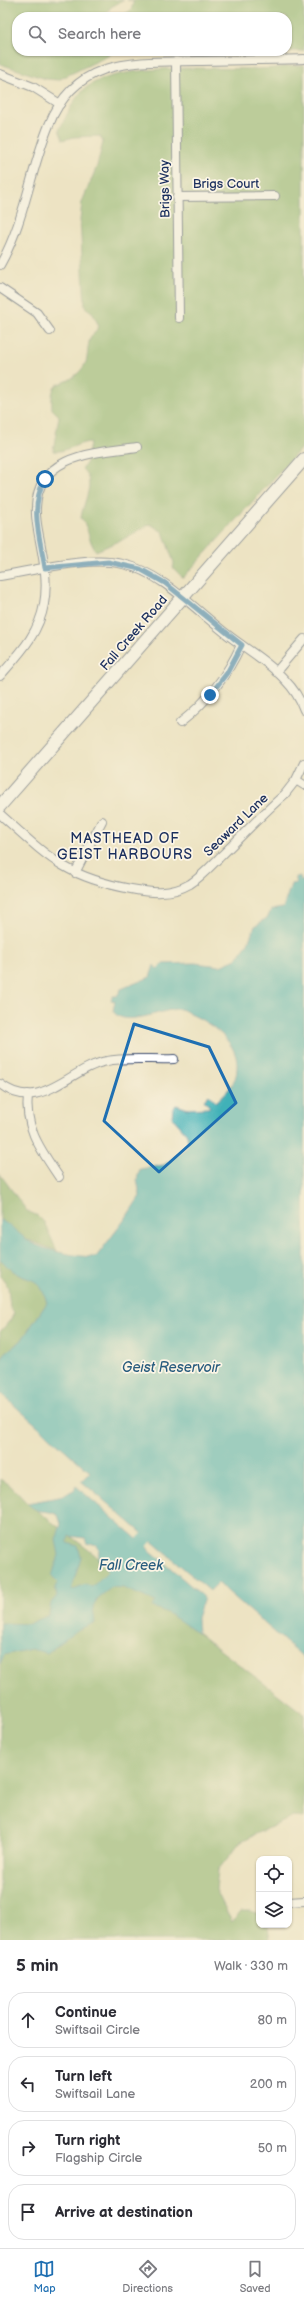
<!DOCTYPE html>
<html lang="en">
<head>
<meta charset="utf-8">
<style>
	:root { --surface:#fff; --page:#f7f7f7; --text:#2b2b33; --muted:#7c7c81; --line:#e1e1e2; --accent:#1f6fb2 }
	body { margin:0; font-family:"Balsamiq Sans",sans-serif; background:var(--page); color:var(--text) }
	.controls { position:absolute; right:12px; bottom:12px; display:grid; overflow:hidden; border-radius:8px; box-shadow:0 1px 3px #0004 }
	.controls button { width:36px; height:36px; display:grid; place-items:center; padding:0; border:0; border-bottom:1px solid var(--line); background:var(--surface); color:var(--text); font:20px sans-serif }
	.stop { position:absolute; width:12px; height:12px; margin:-9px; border:3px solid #1f6fb2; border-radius:50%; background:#fff }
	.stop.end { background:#1f6fb2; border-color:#fff; box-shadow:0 1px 4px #0008 }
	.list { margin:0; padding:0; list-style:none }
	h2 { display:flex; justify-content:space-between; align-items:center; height:52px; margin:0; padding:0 16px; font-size:17px }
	h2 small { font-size:13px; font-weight:400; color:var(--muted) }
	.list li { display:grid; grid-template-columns:26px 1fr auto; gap:12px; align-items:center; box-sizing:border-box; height:56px; margin:0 8px 8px; padding:0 8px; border:1px solid var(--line); border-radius:16px }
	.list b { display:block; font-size:15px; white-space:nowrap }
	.list p { margin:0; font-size:13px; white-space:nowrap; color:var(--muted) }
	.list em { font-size:13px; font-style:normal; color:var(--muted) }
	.icon { flex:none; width:22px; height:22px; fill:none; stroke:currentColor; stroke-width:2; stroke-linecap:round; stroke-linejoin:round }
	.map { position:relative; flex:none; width:304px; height:1940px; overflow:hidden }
	.search { position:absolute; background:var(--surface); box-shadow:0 1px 3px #0004; left:12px; right:12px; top:12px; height:44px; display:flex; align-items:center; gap:10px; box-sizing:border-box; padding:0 14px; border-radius:16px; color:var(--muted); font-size:15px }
	.sheet { height:308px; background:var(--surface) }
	nav { display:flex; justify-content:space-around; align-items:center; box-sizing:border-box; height:56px; border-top:1px solid var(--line); background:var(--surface); font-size:11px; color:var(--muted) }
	nav a { display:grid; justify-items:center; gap:2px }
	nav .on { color:var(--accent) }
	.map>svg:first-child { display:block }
	.forest { fill:#80b069; stroke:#4e7064 }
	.water { fill:#41b1b8; stroke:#2e708b; fill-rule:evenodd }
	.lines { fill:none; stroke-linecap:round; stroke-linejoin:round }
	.river { stroke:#41b1b8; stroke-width:13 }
	.street-casing { stroke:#3a4a6d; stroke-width:10 }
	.secondary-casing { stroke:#3a4a6d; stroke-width:14 }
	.street { stroke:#fff; stroke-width:8 }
	.secondary { stroke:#fff; stroke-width:12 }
	.route { stroke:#1f6fb2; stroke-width:5 }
	.marked { fill:none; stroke:#1f6fb2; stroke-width:3; stroke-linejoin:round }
	.labels { text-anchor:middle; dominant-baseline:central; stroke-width:3.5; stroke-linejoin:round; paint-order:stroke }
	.street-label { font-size:13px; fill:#1b2f5e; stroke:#fcf5e5 }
	.neighbourhood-label { font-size:14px; letter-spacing:1px; fill:#1b2f5e; stroke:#fcf5e5 }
	.water-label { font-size:14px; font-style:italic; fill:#285c7e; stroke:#fcf5e5 }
</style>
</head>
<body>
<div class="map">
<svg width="304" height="1940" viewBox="0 0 304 1940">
	<rect width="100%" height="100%" fill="#fcf5e5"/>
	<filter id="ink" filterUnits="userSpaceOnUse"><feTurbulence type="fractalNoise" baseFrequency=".025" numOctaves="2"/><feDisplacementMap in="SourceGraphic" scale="8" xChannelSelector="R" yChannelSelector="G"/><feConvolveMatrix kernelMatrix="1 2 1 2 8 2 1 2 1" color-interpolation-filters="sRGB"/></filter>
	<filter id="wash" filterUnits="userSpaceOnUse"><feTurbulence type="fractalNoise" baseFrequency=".012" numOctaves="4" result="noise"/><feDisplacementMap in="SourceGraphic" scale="16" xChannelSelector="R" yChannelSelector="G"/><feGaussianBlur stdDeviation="0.9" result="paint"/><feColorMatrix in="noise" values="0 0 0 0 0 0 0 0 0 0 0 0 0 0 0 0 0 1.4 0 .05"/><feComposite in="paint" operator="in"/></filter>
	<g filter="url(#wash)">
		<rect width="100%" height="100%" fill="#ede3c3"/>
		<g class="forest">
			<polygon points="0,0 124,0 111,7 104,17 17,17 17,51 110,51 110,55 58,80 46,79 0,64"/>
			<polygon points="127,0 304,0 304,51 287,51 287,17 123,17 123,15 131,10 134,1"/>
			<path d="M304,65V445L183,578L173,568L174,563L163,532L150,524L122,540L96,551C88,541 89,528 81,518C83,501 97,482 82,469L87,462L90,442C77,443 65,453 53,451L59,416L52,409C50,375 61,390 78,373C90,362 86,355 89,342C90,337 96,331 99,326L92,312L85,307L80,220L82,202L97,166L103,142L100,136L74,137L63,140L59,130C67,116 74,96 87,87C121,62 216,69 258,69C274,69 289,65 304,65Z"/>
			<polygon points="0,1174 27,1211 38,1216 44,1222 57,1251 26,1239 0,1220"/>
			<path d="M0,1259C4,1262 7,1267 11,1270C30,1284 39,1272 47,1303L21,1341L5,1353L0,1362V1332L11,1319L14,1313L10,1308L8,1287L0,1276Z"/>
			<polygon points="0,1479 12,1487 27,1503 304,1714 304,1818 293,1817 241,1841 218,1870 216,1890 232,1922 241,1911 251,1911 259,1915 259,1925 268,1925 270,1940 0,1940"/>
		</g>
		<g class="water">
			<path d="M300,876L301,881L304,880V1658L218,1583L210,1591L81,1481L90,1472L0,1393V1362L5,1353L21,1341L47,1303C39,1273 30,1284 11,1270C7,1267 4,1262 0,1259V1220C7,1223 20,1234 26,1239C39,1250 79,1257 96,1257L125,1219L140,1196L137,1179L140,1169L164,1165L185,1149L188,1144L187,1134L172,1117L173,1108L176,1105L188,1109L208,1108L210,1107L204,1100L209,1095L216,1102C226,1093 237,1083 237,1068C239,1043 211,1023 190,1014C187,1012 183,1009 179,1009C162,1009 124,1029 113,1011L115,1001L111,1000L113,996H117L121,989L150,977L154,965L157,969L162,964L195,963L220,966L236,959L247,945L255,926L268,917L271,910L283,908L291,884L296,883V877Z"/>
			<path d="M76,1486L204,1597L197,1618L198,1633C183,1624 169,1611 152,1607L156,1602L124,1588L112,1587L98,1598L93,1606L95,1623L79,1629L47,1653L31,1649L4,1655L0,1664V1623L29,1624L49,1615L51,1603L57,1596L55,1587L58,1582L52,1576L59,1555L56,1540L61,1524L58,1515C45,1508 40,1516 27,1503L59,1497L74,1490ZM69,1536L85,1538L87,1543L96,1546L99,1550L98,1560L105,1565L108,1571L92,1587L86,1584L71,1590L81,1557L78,1546L67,1543Z"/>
		</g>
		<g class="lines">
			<polyline class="river" points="131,1555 158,1525"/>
		</g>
	</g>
	<g filter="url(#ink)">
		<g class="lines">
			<g class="street-casing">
				<g id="street">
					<polyline points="176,61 179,318"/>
					<polyline points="0,74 33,87 60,104"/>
					<polyline points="177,197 275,196"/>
					<path d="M0,265C25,221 30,171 49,125C76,56 137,62 198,61C233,60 269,60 304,59"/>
					<polyline points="0,288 37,313 50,331"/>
					<path d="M0,576C36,570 88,556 123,564C161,572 197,611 228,635C246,649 269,662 285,680C293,688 300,699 304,710"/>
					<polyline points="276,672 304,639"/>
					<path d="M0,676C19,654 39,634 44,604C48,583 44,562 40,541C38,530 35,518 36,507C38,453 97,453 137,447"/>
					<path d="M180,723C207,702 227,676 241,645"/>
					<polyline points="296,780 304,785"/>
					<path d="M0,814C48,857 65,877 131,889C152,893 171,895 190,884C201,877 210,867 219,858C241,837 262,814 285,794L296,780L304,763"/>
					<polyline points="75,873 102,821"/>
					<path d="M0,1084C40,1115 69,1068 107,1061C124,1057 155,1060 174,1059"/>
					<path d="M28,1094C24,1128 41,1150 59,1177"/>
					<polyline points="289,1902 304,1901"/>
				</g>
			</g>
			<g class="secondary-casing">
				<polyline id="secondary" points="0,806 304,459"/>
			</g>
			<use href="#street" class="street"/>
			<use href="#secondary" class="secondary"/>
		</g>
	</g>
	<g class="lines" filter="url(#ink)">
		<path class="route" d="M45,479C29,507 40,538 45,568L108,562L140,569L165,583L242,645L227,673L210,695"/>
	</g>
	<path d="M0 0H304V1940H0ZM134,1024L209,1047L236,1103L159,1172L104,1121Z" fill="#ede3c3" fill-opacity=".55" fill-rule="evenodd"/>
	<path class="marked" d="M134,1024L209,1047L236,1103L159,1172L104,1121Z"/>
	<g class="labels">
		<g class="street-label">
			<text x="226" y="184">Brigs Court</text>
			<text transform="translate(165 189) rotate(-91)">Brigs Way</text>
			<text transform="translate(134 633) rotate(-49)">Fall Creek Road</text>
			<text transform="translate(236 825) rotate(-44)">Seaward Lane</text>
		</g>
		<g class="neighbourhood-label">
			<text x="125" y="838">MASTHEAD OF<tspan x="125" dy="16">GEIST HARBOURS</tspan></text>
		</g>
		<g class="water-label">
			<text x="171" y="1367">Geist Reservoir</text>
			<text x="131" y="1565">Fall Creek</text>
		</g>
	</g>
</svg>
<div class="controls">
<button><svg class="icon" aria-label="locate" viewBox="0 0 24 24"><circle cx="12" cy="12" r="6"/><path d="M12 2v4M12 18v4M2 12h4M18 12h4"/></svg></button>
<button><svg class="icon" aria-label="layers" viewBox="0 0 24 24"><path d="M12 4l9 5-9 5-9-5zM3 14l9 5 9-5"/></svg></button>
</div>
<div class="stop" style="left:45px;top:479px"></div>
<div class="stop end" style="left:210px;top:695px"></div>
<div class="search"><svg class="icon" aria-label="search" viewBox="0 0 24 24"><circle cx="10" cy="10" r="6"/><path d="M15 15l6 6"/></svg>Search here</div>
</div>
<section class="sheet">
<h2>5 min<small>Walk · 330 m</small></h2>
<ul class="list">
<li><svg class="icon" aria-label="ahead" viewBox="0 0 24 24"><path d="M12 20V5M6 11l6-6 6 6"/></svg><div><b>Continue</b><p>Swiftsail Circle</p></div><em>80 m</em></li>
<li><svg class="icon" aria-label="left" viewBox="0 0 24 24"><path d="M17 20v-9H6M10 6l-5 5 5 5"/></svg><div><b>Turn left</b><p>Swiftsail Lane</p></div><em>200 m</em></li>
<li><svg class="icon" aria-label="right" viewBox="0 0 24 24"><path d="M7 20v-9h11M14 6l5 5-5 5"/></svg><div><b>Turn right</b><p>Flagship Circle</p></div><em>50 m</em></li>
<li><svg class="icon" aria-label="arrive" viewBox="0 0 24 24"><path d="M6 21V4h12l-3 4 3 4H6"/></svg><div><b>Arrive at destination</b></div></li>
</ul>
</section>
<nav>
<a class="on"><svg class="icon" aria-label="map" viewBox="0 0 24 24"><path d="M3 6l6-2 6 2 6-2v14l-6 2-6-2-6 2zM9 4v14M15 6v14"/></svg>Map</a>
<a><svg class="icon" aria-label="directions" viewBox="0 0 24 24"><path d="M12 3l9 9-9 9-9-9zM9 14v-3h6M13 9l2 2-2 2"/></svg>Directions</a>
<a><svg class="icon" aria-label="saved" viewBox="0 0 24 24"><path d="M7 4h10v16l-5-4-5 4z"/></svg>Saved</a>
</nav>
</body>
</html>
